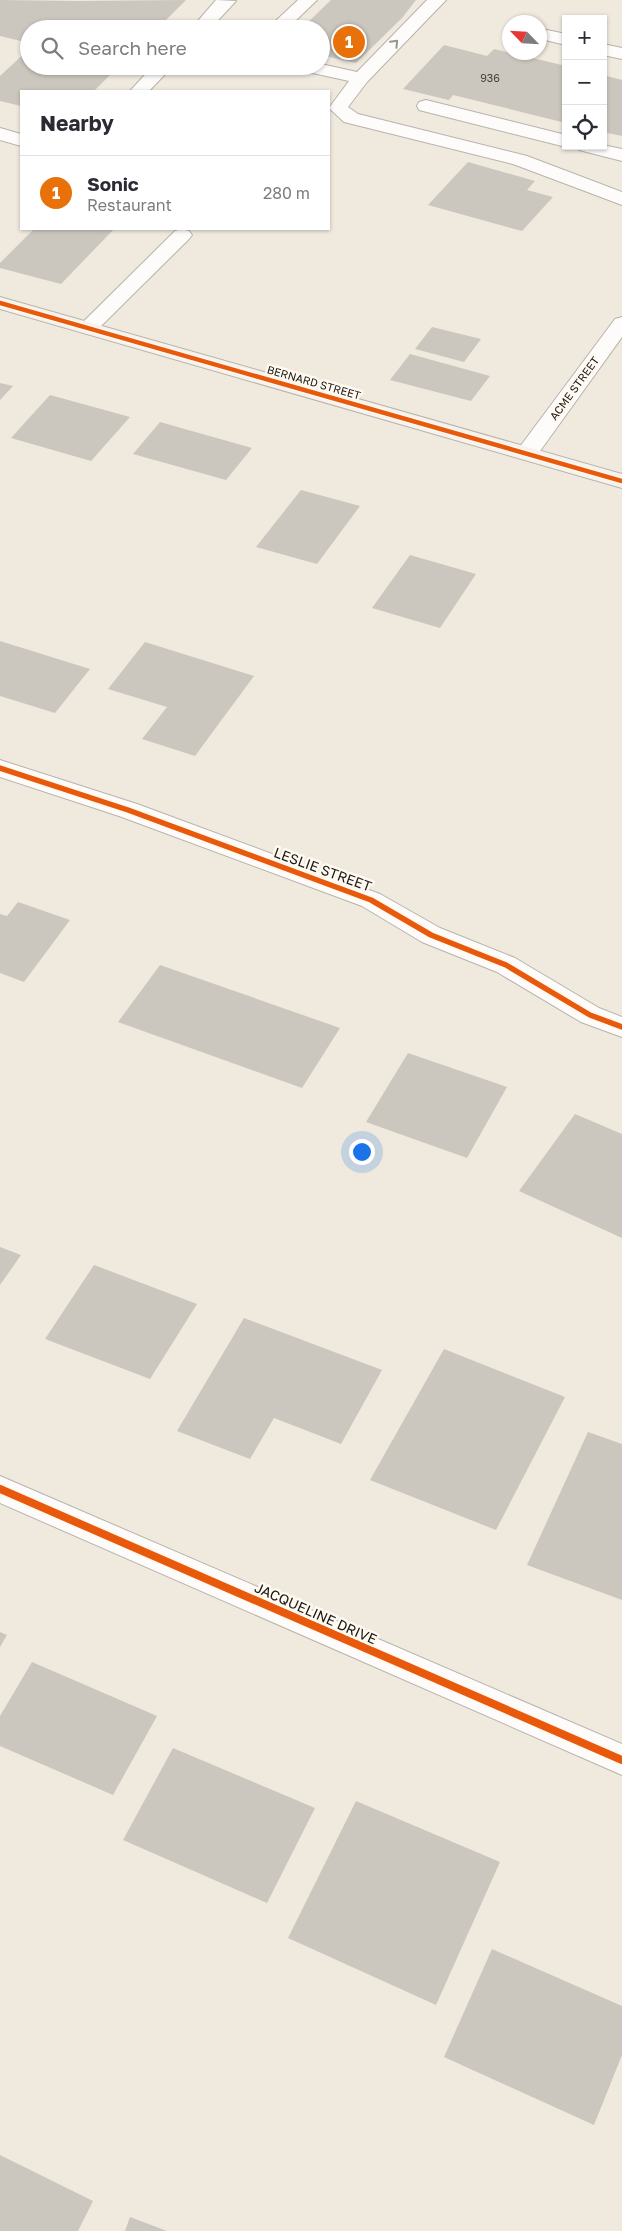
<!DOCTYPE html>
<html lang="en">
<head>
<meta charset="utf-8">
<style>
	:root { --surface:#fff; --page:#f7f7f7; --text:#2b2b33; --muted:#7c7c81; --line:#e1e1e2; --accent:#d93025 }
	body { margin:0; font-family:"Golos Text",sans-serif; background:var(--page); color:var(--text) }
	.controls { position:absolute; right:15px; top:15px; display:grid; overflow:hidden; border-radius:0px; box-shadow:0 1px 4px #0004 }
	.controls button { width:45px; height:45px; display:grid; place-items:center; padding:0; border:0; border-bottom:1px solid var(--line); background:var(--surface); color:var(--text); font:25px sans-serif }
	.compass { position:absolute; left:502px; top:15px; width:45px; height:45px; border-radius:50%; background:var(--surface); box-shadow:0 1px 4px #0004; rotate:295deg }
	.you { position:absolute; left:361px; top:1151px; width:18px; height:18px; margin:-12px; border:4px solid #fff; border-radius:50%; background:#1a73e8; box-shadow:0 0 0 8px #1a73e833 }
	.badge { display:grid; place-items:center; width:32px; height:32px; border-radius:50%; background:var(--accent); color:#fff; font-size:16px; font-weight:700 }
	.pin { position:absolute; translate:-50% -50%; border:2px solid #fff; box-shadow:0 1px 5px #0006 }
	.list { margin:0; padding:0; list-style:none }
	h2 { display:flex; justify-content:space-between; align-items:center; height:65px; margin:0; padding:0 20px; font-size:21px }
	h2 small { font-size:16px; font-weight:400; color:var(--muted) }
	.list li { display:grid; grid-template-columns:32px 1fr auto; gap:15px; align-items:center; box-sizing:border-box; height:75px; padding:0 20px; border-top:1px solid var(--line) }
	.list b { display:block; font-size:19px; white-space:nowrap }
	.list p { margin:0; font-size:16px; white-space:nowrap; color:var(--muted) }
	.list em { font-size:16px; font-style:normal; color:var(--muted) }
	.icon { flex:none; width:28px; height:28px; fill:none; stroke:currentColor; stroke-width:2; stroke-linecap:round; stroke-linejoin:round }
	.map { position:relative; flex:none; width:622px; height:2231px; overflow:hidden }
	.search { position:absolute; background:var(--surface); box-shadow:0 1px 4px #0004; left:20px; top:20px; width:310px; height:55px; display:flex; align-items:center; gap:12px; box-sizing:border-box; padding:0 18px; border-radius:28px; color:var(--muted); font-size:19px }
	.panel { position:absolute; background:var(--surface); box-shadow:0 1px 4px #0004; left:20px; top:90px; width:310px; height:140px; border-radius:0px }
	.map>svg:first-child { display:block }
	.building { fill:#ccc7be }
	.lines { fill:none; stroke-linecap:round; stroke-linejoin:round }
	.lane-casing { stroke:#b8b3ab; stroke-width:2 }
	.street-casing { stroke:#b8b3ab; stroke-width:2 }
	.secondary-casing { stroke:#b8b3ab; stroke-width:2 }
	.lane { fill:#fdfcfa; fill-rule:evenodd }
	.street { fill:#fdfcfa; fill-rule:evenodd }
	.secondary { fill:#f6f3ef; fill-rule:evenodd }
	.cycleway-far2-casing { stroke:#fef9f1; stroke-width:7 }
	.cycleway-far1-casing { stroke:#fef9f1; stroke-width:9 }
	.cycleway-casing { stroke:#fef9f1; stroke-width:11 }
	.cycleway-far2 { stroke:#e8590c; stroke-width:4.5 }
	.cycleway-far1 { stroke:#e8590c; stroke-width:5.5 }
	.cycleway { stroke:#e8590c; stroke-width:8 }
	.oneway { stroke:#979591 }
	.labels { text-anchor:middle; dominant-baseline:central; stroke-width:5; stroke-linejoin:round; paint-order:stroke }
	.number-label { font-size:11px; fill:#47443c }
	.far-street-label { font-size:11px; fill:#1b1811; stroke:#fef9f1 }
	.street-label { font-size:14px; fill:#1b1811; stroke:#fef9f1 }
</style>
</head>
<body>
<div class="map">
<svg width="622" height="2231" viewBox="0 0 622 2231">
	<rect width="100%" height="100%" fill="#efe9de"/>
	<g class="building">
		<polygon points="0,0 78,1 186,0 157,29 29,29 29,43 0,36"/>
		<polygon points="331,0 416,0 402,18 356,63 321,55 321,29 301,29"/>
		<polygon points="444,45 487,56 494,49 566,66 566,123 453,95 449,100 403,89"/>
		<polygon points="29,49 29,66 119,66 94,91 21,91 21,106 0,101 0,76"/>
		<polygon points="603,75 622,80 622,136 603,132"/>
		<polygon points="468,162 535,181 527,190 553,197 522,231 428,205"/>
		<polygon points="34,229 114,229 61,284 0,268 0,263"/>
		<polygon points="432,327 481,339 464,362 415,349"/>
		<polygon points="410,354 490,376 471,401 390,380"/>
		<polygon points="0,383 13,386 0,400"/>
		<polygon points="50,395 130,417 91,461 11,438"/>
		<polygon points="160,422 252,448 226,480 133,454"/>
		<polygon points="301,490 360,506 317,564 256,547"/>
		<polygon points="410,555 476,574 440,628 372,608"/>
		<polygon points="0,641 90,669 55,713 0,696"/>
		<polygon points="145,642 254,676 195,756 142,739 167,707 108,689"/>
		<polygon points="18,902 70,920 24,982 0,973 0,914 7,916"/>
		<polygon points="160,965 340,1028 302,1088 118,1022"/>
		<polygon points="408,1053 507,1087 467,1158 366,1122"/>
		<polygon points="575,1114 622,1134 622,1238 519,1191"/>
		<polygon points="0,1247 21,1255 0,1285"/>
		<polygon points="94,1265 197,1304 150,1379 45,1339"/>
		<polygon points="244,1318 382,1370 341,1444 274,1418 250,1459 177,1431"/>
		<polygon points="444,1349 565,1397 496,1530 370,1480"/>
		<polygon points="588,1432 622,1444 622,1600 527,1565"/>
		<polygon points="0,1632 7,1635 0,1647"/>
		<polygon points="32,1662 157,1716 113,1795 0,1746 0,1716"/>
		<polygon points="173,1748 315,1808 267,1903 123,1840"/>
		<polygon points="356,1801 500,1862 436,2005 288,1938"/>
		<polygon points="492,1949 622,2006 622,2055 594,2125 444,2057"/>
		<polygon points="0,2155 93,2201 78,2231 0,2231"/>
		<polygon points="130,2217 167,2231 125,2231"/>
	</g>
	<g class="lines">
		<g class="lane-casing">
			<g id="lane">
				<polygon points="216,0 236,1 210,29 191,29"/>
				<polygon points="298,0 317,0 287,29 267,29"/>
				<polygon points="427,0 446,0 367,82 348,107 358,114 527,156 622,192 622,205 513,164 344,122 329,108 349,81 299,70 296,66 321,66 321,64 357,72"/>
				<polygon points="547,30 566,34 566,45 541,39 540,33"/>
				<polygon points="603,44 622,48 622,59 603,55"/>
				<polygon points="153,66 173,66 149,91 130,91"/>
				<polygon points="426,100 566,135 566,146 568,146 566,147 419,110 417,106 419,102"/>
				<polygon points="0,128 21,134 21,146 0,140"/>
				<polygon points="603,145 622,149 622,161 579,150 577,146 603,146"/>
				<polygon points="182,229 189,231 192,235 189,239 95,332 88,334 81,332 78,328 81,324 175,231"/>
			</g>
		</g>
		<g class="street-casing">
			<g id="street">
				<polygon points="622,317 622,337 535,458 527,459 519,458 516,453 519,448 615,319"/>
				<polygon points="0,760 137,804 380,894 440,928 515,958 599,1008 622,1017 622,1037 581,1022 497,972 422,942 362,906 119,816 0,777"/>
				<polygon points="0,1476 622,1744 622,1775 0,1503"/>
			</g>
		</g>
		<g class="secondary-casing">
			<polygon id="secondary" points="0,297 622,474 622,488 0,309"/>
		</g>
		<use href="#lane" class="lane"/>
		<use href="#street" class="street"/>
		<use href="#secondary" class="secondary"/>
		<g class="cycleway-far2-casing">
			<polyline id="cycleway-far2" points="0,303 622,481"/>
		</g>
		<g class="cycleway-far1-casing">
			<polyline id="cycleway-far1" points="0,768 128,810 371,900 431,935 506,965 590,1015 622,1027"/>
		</g>
		<g class="cycleway-casing">
			<polyline id="cycleway" points="0,1489 622,1760"/>
		</g>
		<use href="#cycleway-far2" class="cycleway-far2"/>
		<use href="#cycleway-far1" class="cycleway-far1"/>
		<use href="#cycleway" class="cycleway"/>
	</g>
	<defs><path id="oneway-chevron" d="M-2-3.5L2.5 0L-2 3.5" fill="none" stroke-width="1.6" stroke-linecap="round" stroke-linejoin="round" transform="scale(1.25)"/></defs>
	<use class="oneway" href="#oneway-chevron" transform="translate(395 43) rotate(-46)"/>
	<g class="labels">
		<g class="number-label">
			<text x="490" y="77">936</text>
		</g>
		<g class="far-street-label">
			<text transform="translate(314 382) rotate(16)">BERNARD STREET</text>
			<text transform="translate(574 388) rotate(-54)">ACME STREET</text>
		</g>
		<g class="street-label">
			<text transform="translate(323 869) rotate(20)">LESLIE STREET</text>
			<text transform="translate(316 1613) rotate(24)">JACQUELINE DRIVE</text>
		</g>
	</g>
</svg>
<div class="controls">
<button>+</button>
<button>−</button>
<button><svg class="icon" aria-label="locate" viewBox="0 0 24 24"><circle cx="12" cy="12" r="6"/><path d="M12 2v4M12 18v4M2 12h4M18 12h4"/></svg></button>
</div>
<svg class="compass" viewBox="-18 -18 36 36"><path d="M0-13l5 13h-10z" fill="#e53935"/><path d="M0 13l5-13h-10z" fill="#7c7c81"/></svg>
<div class="you"></div>
<div class="pin badge" style="left:349px;top:42px;background:#e8710a">1</div>
<div class="search"><svg class="icon" aria-label="search" viewBox="0 0 24 24"><circle cx="10" cy="10" r="6"/><path d="M15 15l6 6"/></svg>Search here</div>
<section class="panel">
<h2>Nearby<small></small></h2>
<ul class="list">
<li><span class="badge" style="background:#e8710a">1</span><div><b>Sonic</b><p>Restaurant</p></div><em>280 m</em></li>
</ul>
</section>
</div>
</body>
</html>
